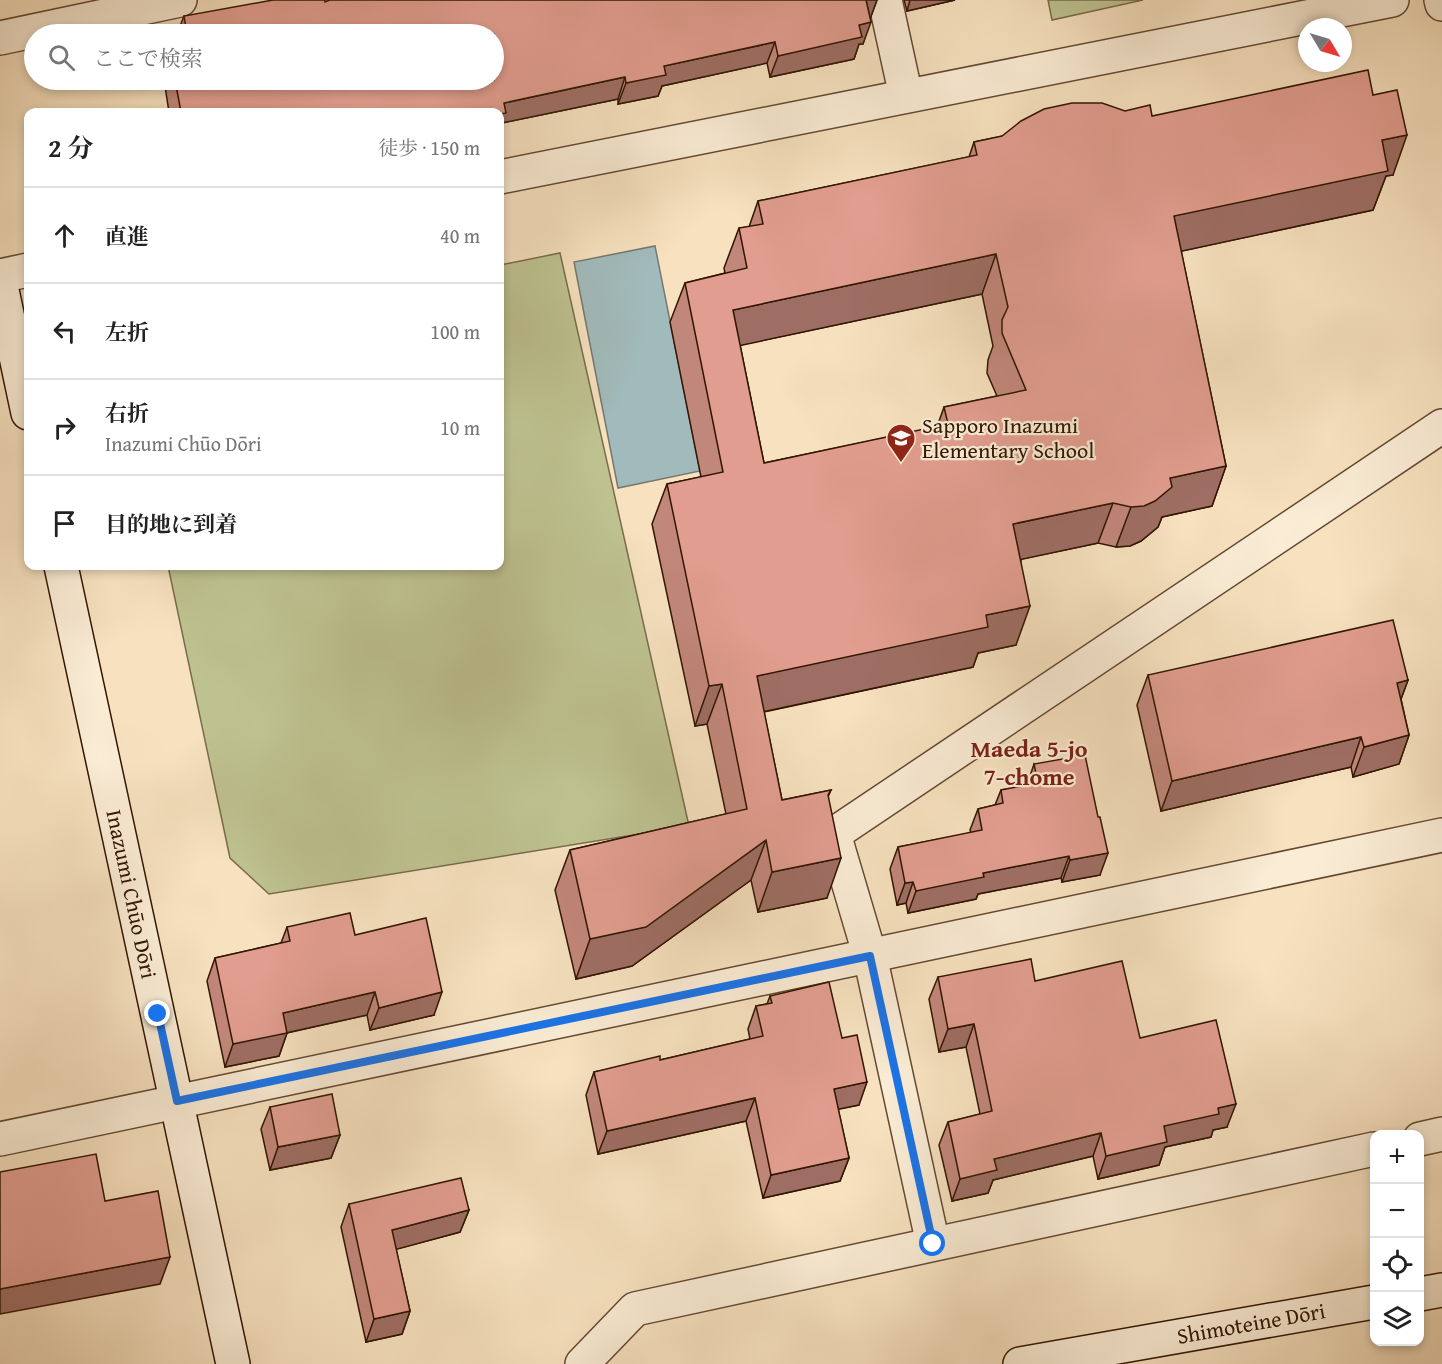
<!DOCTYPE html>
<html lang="ja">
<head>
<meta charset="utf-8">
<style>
	:root { --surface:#fff; --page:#f6f6f6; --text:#222; --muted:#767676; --line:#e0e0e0 }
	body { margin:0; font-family:"Gentium Book Plus","Noto Serif JP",serif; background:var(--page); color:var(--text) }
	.controls { position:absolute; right:18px; bottom:18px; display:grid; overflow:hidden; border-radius:12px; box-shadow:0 3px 9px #0003 }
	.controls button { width:54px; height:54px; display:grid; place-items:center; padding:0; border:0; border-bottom:2px solid var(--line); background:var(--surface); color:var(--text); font:30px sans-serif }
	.compass { position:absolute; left:1298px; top:18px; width:54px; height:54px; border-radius:50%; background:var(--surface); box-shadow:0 3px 9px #0003; rotate:128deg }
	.stop { position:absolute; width:18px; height:18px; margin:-14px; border:4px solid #1a73e8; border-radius:50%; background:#fff }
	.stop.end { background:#1a73e8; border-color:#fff; box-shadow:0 2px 6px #0008 }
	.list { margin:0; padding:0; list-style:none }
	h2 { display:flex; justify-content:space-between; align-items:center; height:78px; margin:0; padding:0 24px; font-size:26px }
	h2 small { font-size:20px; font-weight:400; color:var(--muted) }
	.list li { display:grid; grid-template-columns:39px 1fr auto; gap:18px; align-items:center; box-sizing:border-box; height:96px; padding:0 24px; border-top:2px solid var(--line) }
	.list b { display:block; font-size:22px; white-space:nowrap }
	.list p { margin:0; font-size:20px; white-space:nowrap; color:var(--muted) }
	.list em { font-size:20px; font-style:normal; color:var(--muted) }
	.icon { flex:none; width:33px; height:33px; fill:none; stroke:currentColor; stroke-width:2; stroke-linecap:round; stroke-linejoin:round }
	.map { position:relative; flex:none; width:1442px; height:1364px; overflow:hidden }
	.search { position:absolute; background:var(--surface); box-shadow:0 3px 9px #0003; left:24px; top:24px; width:480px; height:66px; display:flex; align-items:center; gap:15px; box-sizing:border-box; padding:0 21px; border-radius:33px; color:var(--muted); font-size:22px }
	.panel { position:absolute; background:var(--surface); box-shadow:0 3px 9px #0003; left:24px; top:108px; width:480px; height:462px; border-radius:12px }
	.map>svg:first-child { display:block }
	.green { fill:#bec291; stroke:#786c4a; stroke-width:1.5 }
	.water { fill:#a1bbbc; stroke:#757972; stroke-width:1.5 }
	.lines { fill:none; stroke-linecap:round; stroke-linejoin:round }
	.street-casing { stroke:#634931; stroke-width:36 }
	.secondary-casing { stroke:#321602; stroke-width:36 }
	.street { stroke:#faecd5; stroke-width:33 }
	.secondary { stroke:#faecd5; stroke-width:33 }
	.wall { fill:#c2877b; stroke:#321602; stroke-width:1.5; fill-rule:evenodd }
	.shaded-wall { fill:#9e6e64; stroke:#321602; stroke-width:1.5 }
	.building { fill:#e19d8f; stroke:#321602; stroke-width:1.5; fill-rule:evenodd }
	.route { stroke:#1a73e8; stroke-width:8 }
	.labels { text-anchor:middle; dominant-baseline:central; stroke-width:4.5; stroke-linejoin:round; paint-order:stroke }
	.poi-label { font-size:22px; fill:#321602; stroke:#faecd5; text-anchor:start }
	.street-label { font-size:22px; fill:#321602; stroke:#faecd5 }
	.neighbourhood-label { font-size:24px; font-weight:bold; fill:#7a1f14; stroke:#faecd5 }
</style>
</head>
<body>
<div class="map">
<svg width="1442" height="1364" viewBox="0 0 1442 1364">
	<rect width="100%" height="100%" fill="#f7e1bf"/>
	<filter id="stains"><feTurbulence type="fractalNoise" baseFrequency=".00333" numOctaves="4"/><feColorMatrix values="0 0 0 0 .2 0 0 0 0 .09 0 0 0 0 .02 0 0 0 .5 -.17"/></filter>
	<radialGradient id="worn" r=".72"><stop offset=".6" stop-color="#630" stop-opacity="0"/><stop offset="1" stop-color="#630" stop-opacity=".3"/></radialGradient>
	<g class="green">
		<polygon points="1048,0 1143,0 1052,20"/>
		<polygon points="560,253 689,826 269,894 230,858 168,566 500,566 500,265"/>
	</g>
	<polygon class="water" points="655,246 700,471 618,488 574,262"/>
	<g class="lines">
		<g class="street-casing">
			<g id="street">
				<polyline points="885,0 906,96"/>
				<polyline points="1441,0 1442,4"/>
				<polyline points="0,38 180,0"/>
				<polyline points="500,177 1392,0"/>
				<polyline points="0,276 28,270"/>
				<polyline points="0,1139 1442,835"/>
				<polyline points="1420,1139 1442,1134"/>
				<polyline points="933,1244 870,956 834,834 1442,426"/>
				<polyline points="582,1364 635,1309 1374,1149"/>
			</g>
		</g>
		<g class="secondary-casing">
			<g id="secondary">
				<polyline points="0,281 28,413"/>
				<polyline points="61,566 233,1364"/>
				<polyline points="1420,1294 1442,1290"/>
				<polyline points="1020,1364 1374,1302"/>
			</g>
		</g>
		<use href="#street" class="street"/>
		<use href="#secondary" class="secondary"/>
	</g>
	<g class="wall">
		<polygon points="330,0 877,0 870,19 863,44 859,44 854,59 770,77 767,63 662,86 658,96 618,104 618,99 502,123 500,112 169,112 164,80 494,80 494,34 177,34 184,16 325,2"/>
		<polygon points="904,0 955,0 907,11"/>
		<path d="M1373,95L1393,175L1386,176L1373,210L1181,251L1226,466L1212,506L1162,517L1158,527L1141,541L1130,546L1116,547L1098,543L1021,559L1016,645L978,653L973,667L764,712L782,800L831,790L828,797L827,898L758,912L751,880L632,966L576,979L555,890L570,850L726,814L707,724L695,726L652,524L667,484L701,477L670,322L685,283L725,273L724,268L739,228L749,227L758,201L969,157L974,142L1125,111L1152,116ZM982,294L993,346L988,360L987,373L997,396L944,407L937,427L764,463L740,345Z"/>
		<polygon points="1148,675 1408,680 1401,699 1409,735 1399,764 1353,777 1351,767 1161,811 1137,705"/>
		<polygon points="1034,764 1100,875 1062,882 1061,878 978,894 976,899 908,913 906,903 897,905 890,869 898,847 971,833 970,830 978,809 995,805 1001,790 1027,785"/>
		<polygon points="287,927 355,935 434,1015 370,1030 367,1015 287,1033 279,1056 225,1067 207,981 215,958 281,943"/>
		<polygon points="938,977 1035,981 1140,1038 1227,1127 1213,1130 1211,1137 1165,1147 1159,1165 1098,1179 1093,1156 993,1180 988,1193 952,1201 939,1145 948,1122 980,1114 966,1047 939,1052 929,999"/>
		<polygon points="770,996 842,1038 859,1105 838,1109 849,1158 840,1181 763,1198 746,1121 598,1154 586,1095 594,1072 660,1060 750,1039 748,1029 756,1006 767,1004"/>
		<polygon points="270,1107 340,1135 331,1158 270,1170 261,1129"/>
		<polygon points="349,1204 469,1210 460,1232 396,1249 410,1311 402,1334 366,1342 341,1227"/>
	</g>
	<g class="shaded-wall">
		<polygon points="866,0 877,0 870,19"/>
		<polygon points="910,0 955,0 907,11"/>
		<polygon points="871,22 863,44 859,44 854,59 770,77 778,56 859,25"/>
		<polygon points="775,42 767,63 662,86 658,96 618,104 626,83 664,66"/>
		<polygon points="625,77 618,99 502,123 500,130 500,114 504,103"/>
		<polygon points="1407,135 1393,175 1386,176 1373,210 1159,256 1174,216 1382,140"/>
		<polygon points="996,254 982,294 719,350 733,310"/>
		<polygon points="1226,466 1212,506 1162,517 1158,527 1141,541 1130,546 1116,547 1131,507 1170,478"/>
		<polygon points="1113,503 1098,543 999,564 1013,524"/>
		<polygon points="1030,606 1016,645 978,653 973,667 743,716 757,676 986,615"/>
		<polygon points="1408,680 1397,710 1397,683"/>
		<polygon points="722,684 707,724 695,726 709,686"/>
		<polygon points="1409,735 1399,764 1353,777 1364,747"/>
		<polygon points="1361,737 1351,767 1161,811 1172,781"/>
		<polygon points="766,840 751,880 632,966 576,979 590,939"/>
		<polygon points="1108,853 1100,875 1062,882 1070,860"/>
		<polygon points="1069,856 1061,878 978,894 976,899 908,913 916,891 983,873"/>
		<polygon points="841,858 827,898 758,912 772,872"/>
		<polygon points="913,882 906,903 897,905 905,883"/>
		<polygon points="375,992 367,1015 281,1034 287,1033 279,1056 225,1067 233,1044 283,1013"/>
		<polygon points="442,992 434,1015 370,1030 379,1008"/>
		<polygon points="974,1024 966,1047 939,1052 948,1029"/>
		<polygon points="867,1082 859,1105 825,1112 834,1089"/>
		<polygon points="755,1098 746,1121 598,1154 607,1131"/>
		<polygon points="1236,1104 1227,1127 1213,1130 1211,1137 1165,1147 1159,1165 1098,1179 1106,1156 1164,1126 1218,1108"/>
		<polygon points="1101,1133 1093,1156 993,1180 988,1193 952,1201 960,1179 994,1159"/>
		<polygon points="340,1135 331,1158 270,1170 278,1147"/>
		<polygon points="849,1158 840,1181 763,1198 771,1175"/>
		<polygon points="469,1210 460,1232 383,1253 392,1230"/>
		<polygon points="170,1257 160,1284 0,1314 0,1289"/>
		<polygon points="410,1311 402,1334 366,1342 374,1319"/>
	</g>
	<g class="building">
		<polygon points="273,0 325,0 325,2 330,0 866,0 871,22 859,25 862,37 778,56 775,42 664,66 666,75 626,83 625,77 504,103 506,113 500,114 500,112 181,112 175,80 494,80 494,34 184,34 187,34 184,16"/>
		<path d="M1368,70L1373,95L1397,90L1407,135L1382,140L1388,171L1174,216L1226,466L1170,478L1172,487L1155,501L1144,506L1131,507L1113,503L1013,524L1030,606L986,615L988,627L757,676L782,800L831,790L828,795L841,858L772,872L766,840L646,927L590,939L570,850L747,809L722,684L709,686L667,484L723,472L685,283L747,268L739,228L763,224L758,201L977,155L974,142L1002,136L1021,121L1044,109L1072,103H1102L1125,111L1150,105L1152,116ZM996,254L1008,307L1002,320V333L1026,390L944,407L948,424L764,463L733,310Z"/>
		<polygon points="1393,620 1408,680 1397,683 1409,735 1364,747 1361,737 1172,781 1148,675"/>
		<polygon points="1085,755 1098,817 1100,817 1108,853 1070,860 1069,856 983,873 984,877 916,891 913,882 905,883 898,847 982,830 978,809 1003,803 1001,790 1038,783 1034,764"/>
		<polygon points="350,913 355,935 426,918 442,992 379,1008 375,992 283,1013 287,1033 233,1044 215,958 290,941 287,927"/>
		<polygon points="1031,959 1035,981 1122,961 1140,1038 1216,1020 1236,1104 1218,1108 1219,1114 1164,1126 1167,1142 1106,1156 1101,1133 994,1159 997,1170 960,1179 948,1122 992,1111 974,1024 948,1029 938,977"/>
		<polygon points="829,982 842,1038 857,1035 867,1082 834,1089 849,1158 771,1175 755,1098 607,1131 594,1072 660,1056 660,1060 763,1036 756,1006 772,1003 770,996"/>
		<polygon points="332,1094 340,1135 278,1147 270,1107"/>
		<polygon points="96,1154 105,1201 158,1191 170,1257 0,1289 0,1172"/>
		<polygon points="461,1178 469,1210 392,1230 410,1311 374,1319 349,1204"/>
	</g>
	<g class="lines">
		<polyline class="route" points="158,1014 177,1101 870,956 933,1244"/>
	</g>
	<defs>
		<g id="school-pin" transform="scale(1.5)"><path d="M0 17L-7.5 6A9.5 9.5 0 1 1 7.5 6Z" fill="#8f2418" stroke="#faecd5"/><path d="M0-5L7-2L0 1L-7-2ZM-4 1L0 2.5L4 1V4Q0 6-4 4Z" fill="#fff"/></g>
	</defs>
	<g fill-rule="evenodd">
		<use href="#school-pin" x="901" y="438"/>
	</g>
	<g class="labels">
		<g class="poi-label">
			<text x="922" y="425">Sapporo Inazumi<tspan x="922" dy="25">Elementary School</tspan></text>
		</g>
		<g class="street-label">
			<text transform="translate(132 894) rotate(78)">Inazumi Chūo Dōri</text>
			<text transform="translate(1251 1323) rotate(-10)">Shimoteine Dōri</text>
		</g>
		<g class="neighbourhood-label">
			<text x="1029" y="748">Maeda 5-jo<tspan x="1029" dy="28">7-chome</tspan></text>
		</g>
	</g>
	<rect width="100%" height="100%" filter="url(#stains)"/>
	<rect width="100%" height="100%" fill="url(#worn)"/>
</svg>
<div class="controls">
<button>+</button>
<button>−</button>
<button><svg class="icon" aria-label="locate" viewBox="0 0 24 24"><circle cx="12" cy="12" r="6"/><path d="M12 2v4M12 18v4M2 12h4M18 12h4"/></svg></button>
<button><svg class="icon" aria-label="layers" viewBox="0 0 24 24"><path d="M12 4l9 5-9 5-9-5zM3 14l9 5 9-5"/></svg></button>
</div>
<svg class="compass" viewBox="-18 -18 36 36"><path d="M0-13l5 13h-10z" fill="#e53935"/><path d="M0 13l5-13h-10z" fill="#767676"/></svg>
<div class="stop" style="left:933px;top:1244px"></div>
<div class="stop end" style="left:158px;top:1014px"></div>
<div class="search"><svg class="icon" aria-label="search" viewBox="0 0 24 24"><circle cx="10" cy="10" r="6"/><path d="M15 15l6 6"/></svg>ここで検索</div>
<section class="panel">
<h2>2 分<small>徒歩 · 150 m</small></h2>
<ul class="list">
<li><svg class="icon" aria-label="ahead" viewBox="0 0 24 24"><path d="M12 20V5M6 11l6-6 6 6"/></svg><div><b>直進</b></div><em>40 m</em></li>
<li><svg class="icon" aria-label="left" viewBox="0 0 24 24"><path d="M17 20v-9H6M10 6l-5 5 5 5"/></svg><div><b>左折</b></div><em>100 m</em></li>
<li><svg class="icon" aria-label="right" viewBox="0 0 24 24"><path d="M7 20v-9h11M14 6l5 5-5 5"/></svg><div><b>右折</b><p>Inazumi Chūo Dōri</p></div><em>10 m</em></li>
<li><svg class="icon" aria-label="arrive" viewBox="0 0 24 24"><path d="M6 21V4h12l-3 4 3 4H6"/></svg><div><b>目的地に到着</b></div></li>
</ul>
</section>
</div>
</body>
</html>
